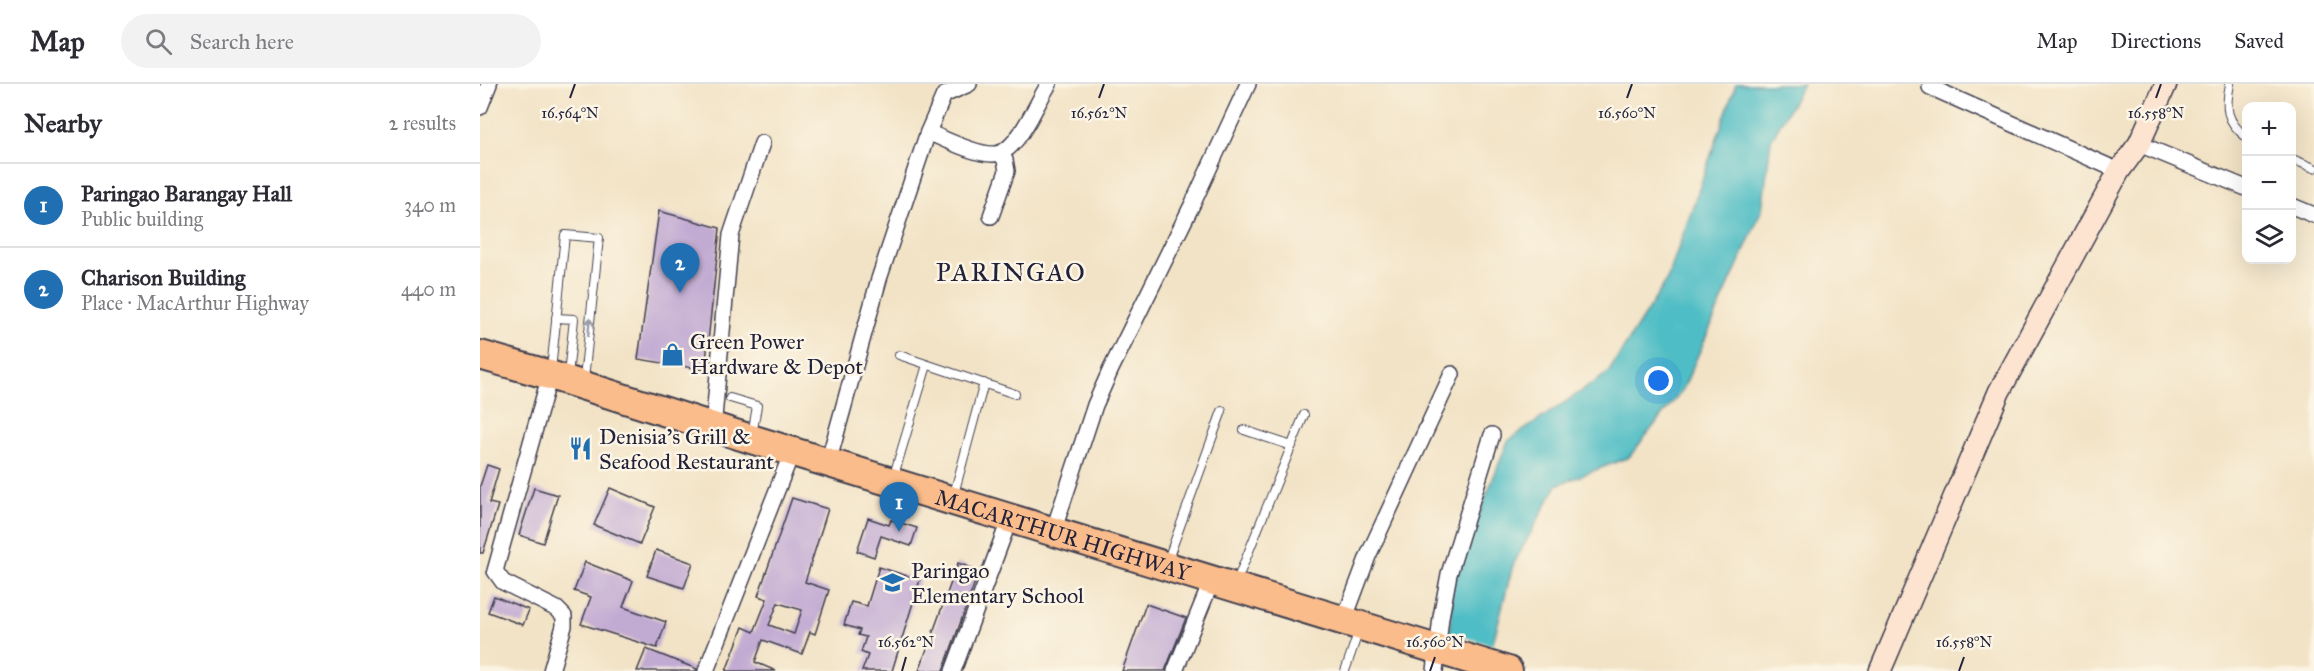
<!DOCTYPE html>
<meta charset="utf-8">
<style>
body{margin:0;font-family:"IM FELL Great Primer",serif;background:#f2f2f3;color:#2b2b33}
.controls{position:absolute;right:18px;top:18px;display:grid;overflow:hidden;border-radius:12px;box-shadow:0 6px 24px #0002}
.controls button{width:54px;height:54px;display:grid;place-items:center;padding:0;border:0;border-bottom:2px solid #e1e1e2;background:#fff;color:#2b2b33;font:30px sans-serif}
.you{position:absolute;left:1179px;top:297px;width:21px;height:21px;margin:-15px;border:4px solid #fff;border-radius:50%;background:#1a73e8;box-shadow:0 0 0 9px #1a73e833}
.badge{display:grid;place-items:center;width:39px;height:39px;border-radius:50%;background:#1f6fb2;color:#fff;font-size:20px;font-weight:700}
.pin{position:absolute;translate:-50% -50px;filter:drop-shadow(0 2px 3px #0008)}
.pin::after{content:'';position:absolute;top:32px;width:21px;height:18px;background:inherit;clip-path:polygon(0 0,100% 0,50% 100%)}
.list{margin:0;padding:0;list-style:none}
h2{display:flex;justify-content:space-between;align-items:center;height:78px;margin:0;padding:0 24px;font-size:26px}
h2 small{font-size:20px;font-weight:400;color:#7c7c81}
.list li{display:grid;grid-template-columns:39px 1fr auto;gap:18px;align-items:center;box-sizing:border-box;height:84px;padding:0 24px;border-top:2px solid #e1e1e2}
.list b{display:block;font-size:22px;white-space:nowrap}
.list p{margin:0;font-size:20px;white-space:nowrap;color:#7c7c81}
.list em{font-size:20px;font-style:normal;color:#7c7c81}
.icon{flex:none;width:33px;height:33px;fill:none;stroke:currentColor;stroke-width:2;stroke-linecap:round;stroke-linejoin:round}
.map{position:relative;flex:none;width:1834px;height:587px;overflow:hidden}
header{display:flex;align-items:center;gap:36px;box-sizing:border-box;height:84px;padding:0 30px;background:#fff;border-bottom:2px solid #e1e1e2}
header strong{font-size:28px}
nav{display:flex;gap:33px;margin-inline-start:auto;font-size:21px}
.search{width:420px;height:54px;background:#f2f2f3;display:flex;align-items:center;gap:15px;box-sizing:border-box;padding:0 21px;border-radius:33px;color:#7c7c81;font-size:22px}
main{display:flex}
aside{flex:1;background:#fff}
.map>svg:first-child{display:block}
.water{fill:#4fbdc5;stroke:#387080;stroke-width:1.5}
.pier{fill:#f2e3c6}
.building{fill:#c2abd3;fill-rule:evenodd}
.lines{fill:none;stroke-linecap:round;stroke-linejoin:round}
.lane-casing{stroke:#413f50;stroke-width:10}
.street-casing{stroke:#413f50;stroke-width:18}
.secondary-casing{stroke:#413f50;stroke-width:24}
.highway-casing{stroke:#413f50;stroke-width:32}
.lane{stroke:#fff;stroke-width:8}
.street{stroke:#fff;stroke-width:15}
.secondary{stroke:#fde4d1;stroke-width:21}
.highway{stroke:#fabc8b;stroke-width:28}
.oneway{stroke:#9c9ca7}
.ticks{fill:none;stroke:#22223b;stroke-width:2}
.labels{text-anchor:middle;stroke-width:5;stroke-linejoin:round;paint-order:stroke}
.poi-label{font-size:22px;fill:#22223b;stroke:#fcf5e5;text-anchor:start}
.street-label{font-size:22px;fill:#22223b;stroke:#fcf5e5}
.quarter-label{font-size:26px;letter-spacing:1.5px;fill:#22223b;stroke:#fcf5e5}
.ticks-label{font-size:15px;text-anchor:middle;fill:#22223b;stroke:#fcf5e5;stroke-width:5;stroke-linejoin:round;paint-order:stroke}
</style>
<header>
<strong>Map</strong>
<div class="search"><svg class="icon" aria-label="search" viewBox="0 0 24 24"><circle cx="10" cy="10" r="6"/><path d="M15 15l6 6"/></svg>Search here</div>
<nav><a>Map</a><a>Directions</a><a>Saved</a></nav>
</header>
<main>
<aside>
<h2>Nearby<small>2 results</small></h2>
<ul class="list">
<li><span class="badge">1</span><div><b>Paringao Barangay Hall</b><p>Public building</p></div><em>340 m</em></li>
<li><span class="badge">2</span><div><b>Charison Building</b><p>Place · MacArthur Highway</p></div><em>440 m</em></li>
</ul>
</aside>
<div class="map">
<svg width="1834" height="587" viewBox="0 0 1834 587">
<rect width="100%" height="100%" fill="#fcf5e5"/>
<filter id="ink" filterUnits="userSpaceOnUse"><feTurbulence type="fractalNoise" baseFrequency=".0167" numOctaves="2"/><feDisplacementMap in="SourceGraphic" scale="12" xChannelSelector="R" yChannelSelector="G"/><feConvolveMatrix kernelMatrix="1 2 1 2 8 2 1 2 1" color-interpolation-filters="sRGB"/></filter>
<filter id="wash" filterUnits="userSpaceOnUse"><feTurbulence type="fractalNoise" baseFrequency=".008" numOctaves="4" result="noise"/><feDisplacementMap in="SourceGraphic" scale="24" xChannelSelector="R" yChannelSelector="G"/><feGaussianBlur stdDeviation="1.35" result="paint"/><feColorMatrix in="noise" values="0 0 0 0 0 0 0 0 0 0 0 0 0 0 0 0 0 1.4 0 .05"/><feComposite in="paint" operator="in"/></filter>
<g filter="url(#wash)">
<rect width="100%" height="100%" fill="#f2e3c6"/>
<path class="water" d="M1256,0H1323L1291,56L1282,126L1203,305L1149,373L1077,401L1033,481L1008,578L967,587L973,495L1028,357L1128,289L1187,196Z"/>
<path class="pier" d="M970,549L1015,562L1010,587H964L966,565Z"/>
<g id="blocks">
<g class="building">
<path d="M179,127L240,144L225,286L158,275Z"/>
<path d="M7,381L19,385L9,419L18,421L3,469H0V402Z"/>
<path d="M54,404L78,411L63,459L39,451Z"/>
<path d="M130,404L175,423L160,460L114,441Z"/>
<path d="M312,414L348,425L325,498L349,506L335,550L330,548L322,570L283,556L275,578L296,587H246L263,543L274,548L287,515L278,512ZM298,519L322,526L314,550L289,541Z"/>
<path d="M388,434L409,441L411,436L437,444L431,462L401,452L394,473L377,467Z"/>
<path d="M176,466L213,479L204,504L167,492Z"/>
<path d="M105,478L153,497L143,523L186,538L177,564L101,540L111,513L94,507Z"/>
<path d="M478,479L499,487L463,587H439Z"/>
<path d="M399,483L440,496L412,587H382L388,571L381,568L386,553L378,551L380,546L364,541L371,518L387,522Z"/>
<path d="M14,512L49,526L43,541L8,528Z"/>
<path d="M666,520L706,534L685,587H642Z"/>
<path d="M166,565L217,585L216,587H157Z"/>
</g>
</g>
</g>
<g filter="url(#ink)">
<use href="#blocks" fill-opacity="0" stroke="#413f50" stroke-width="1.5"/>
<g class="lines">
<defs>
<g id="lane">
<path d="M1750,0C1745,24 1746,37 1766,53"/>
<path d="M1812,75L1834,84"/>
<path d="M76,234L94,235L88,291"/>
<path d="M419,271L535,310"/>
<path d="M71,286L85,151L119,154L104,295"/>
<path d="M250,314L277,322L272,351"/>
<path d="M764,346L812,362"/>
<path d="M414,391L447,281"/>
<path d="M474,410L504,299"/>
<path d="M687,478L742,327"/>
<path d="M756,499L824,331"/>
<path d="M865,587L879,546"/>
</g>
<g id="street">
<path d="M1450,3L1639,87"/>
<path d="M0,23L9,0"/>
<path d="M448,48C464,55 503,75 520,69C540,62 557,18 569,0"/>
<path d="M1659,60L1766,104"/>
<path d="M1812,122L1834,131"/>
<path d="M511,132L527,87L525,76L520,69"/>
<path d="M70,291L15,487L23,498L77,525L84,532V542L71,587"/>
<path d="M233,344L251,151L282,59"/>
<path d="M348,379L399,195L448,48L464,11L489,0"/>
<path d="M573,448L615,321L631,285L713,119L768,0"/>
<path d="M864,536L888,472L972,290"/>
<path d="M226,587L312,368"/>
<path d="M473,587L530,434"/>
<path d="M695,587L732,496"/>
<path d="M955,587L961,533L969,490L1012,351"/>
</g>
<path id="secondary" d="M1400,587L1519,308L1639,87L1659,60L1686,0"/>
<g id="highway">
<path id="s1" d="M0,271L70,291L271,355L1028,587"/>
</g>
</defs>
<use href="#lane" class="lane-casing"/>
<use href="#street" class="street-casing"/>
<use href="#secondary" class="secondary-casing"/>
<use href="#highway" class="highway-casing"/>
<use href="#lane" class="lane"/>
<use href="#street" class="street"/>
<use href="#secondary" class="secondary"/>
<use href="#highway" class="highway"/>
</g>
<defs><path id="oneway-shaft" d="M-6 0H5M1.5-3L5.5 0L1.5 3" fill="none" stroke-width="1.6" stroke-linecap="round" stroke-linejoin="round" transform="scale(1.5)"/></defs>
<use class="oneway" href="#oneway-shaft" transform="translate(109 243) rotate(-84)"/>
</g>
<path class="ticks" d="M90,14L95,0M619,14L624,0M1147,14L1152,0M1676,14L1681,0M422,587L426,573M950,587L955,573M1479,587L1484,573"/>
<defs>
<symbol id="shop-bare" viewBox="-9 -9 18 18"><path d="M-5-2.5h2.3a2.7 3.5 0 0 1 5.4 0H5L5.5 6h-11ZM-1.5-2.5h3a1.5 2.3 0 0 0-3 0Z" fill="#1f6fb2" stroke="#fcf5e5" stroke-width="2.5" paint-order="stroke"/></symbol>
<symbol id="restaurant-bare" viewBox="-9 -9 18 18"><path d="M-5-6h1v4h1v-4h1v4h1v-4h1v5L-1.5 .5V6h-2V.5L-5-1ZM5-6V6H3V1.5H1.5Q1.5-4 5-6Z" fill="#1f6fb2" stroke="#fcf5e5" stroke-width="2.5" paint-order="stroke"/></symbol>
<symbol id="school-bare" viewBox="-9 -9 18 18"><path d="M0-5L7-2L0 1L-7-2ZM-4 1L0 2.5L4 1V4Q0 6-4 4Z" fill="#1f6fb2" stroke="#fcf5e5" stroke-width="2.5" paint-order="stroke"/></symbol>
</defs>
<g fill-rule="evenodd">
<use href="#shop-bare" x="176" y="254" width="33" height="33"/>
<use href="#restaurant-bare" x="84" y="348" width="33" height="33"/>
<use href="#school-bare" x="396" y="482" width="33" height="33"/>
</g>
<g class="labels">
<g class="poi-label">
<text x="210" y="265">Green Power<tspan x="210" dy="25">Hardware &amp; Depot</tspan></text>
<text x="119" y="360">Denisia's Grill &amp;<tspan x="119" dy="25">Seafood Restaurant</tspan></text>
<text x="431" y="494">Paringao<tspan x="431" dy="25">Elementary School</tspan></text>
</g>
<g class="street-label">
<text dy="8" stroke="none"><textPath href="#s1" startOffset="610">MACARTHUR HIGHWAY</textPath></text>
</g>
<g class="quarter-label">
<text x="531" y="197">PARINGAO</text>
</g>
</g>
<g class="ticks-label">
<text x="90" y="34">16.564°N</text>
<text x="619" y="34">16.562°N</text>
<text x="1147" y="34">16.560°N</text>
<text x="1676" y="34">16.558°N</text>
<text x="426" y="563">16.562°N</text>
<text x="955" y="563">16.560°N</text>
<text x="1484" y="563">16.558°N</text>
</g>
</svg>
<div class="controls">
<button>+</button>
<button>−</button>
<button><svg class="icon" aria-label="layers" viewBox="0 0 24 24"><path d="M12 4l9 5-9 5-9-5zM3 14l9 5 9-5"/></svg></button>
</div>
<div class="you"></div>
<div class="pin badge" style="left:419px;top:448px">1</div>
<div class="pin badge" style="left:200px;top:209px">2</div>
</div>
</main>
